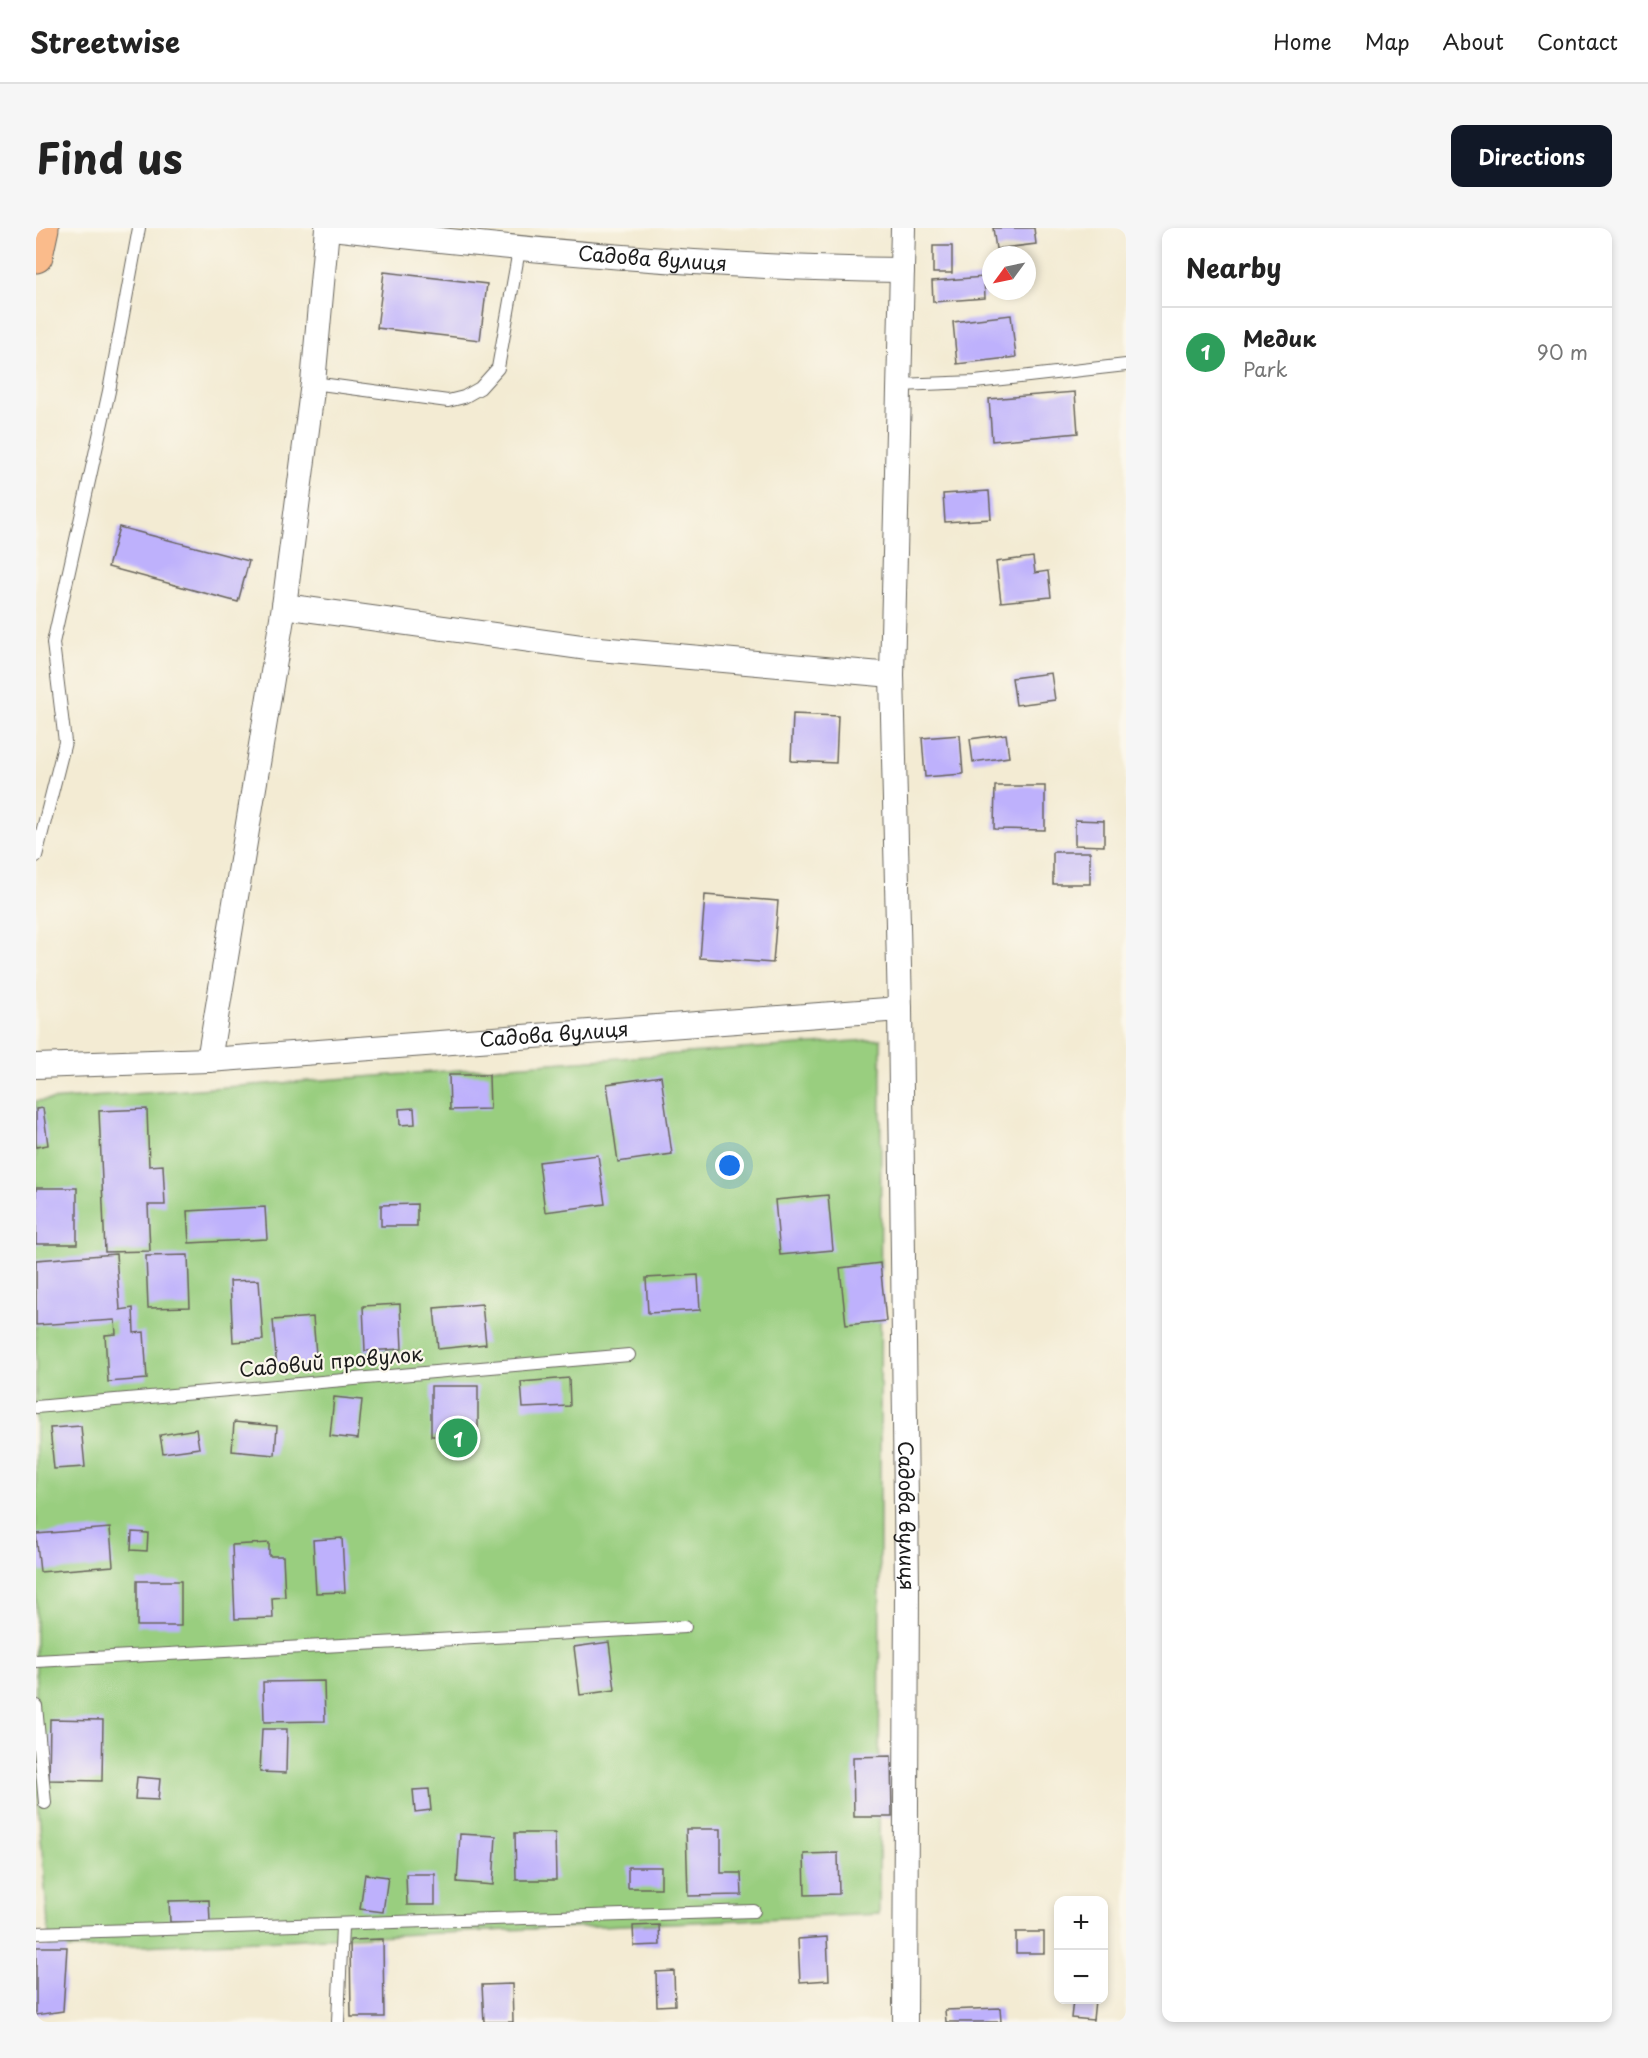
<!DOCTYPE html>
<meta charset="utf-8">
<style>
body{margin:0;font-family:"Playpen Sans",sans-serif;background:#f6f6f6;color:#222}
.controls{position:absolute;right:18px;bottom:18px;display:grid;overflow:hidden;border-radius:12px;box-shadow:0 3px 9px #0003}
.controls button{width:54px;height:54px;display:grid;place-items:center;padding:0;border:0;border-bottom:2px solid #e0e0e0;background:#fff;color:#222;font:30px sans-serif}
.compass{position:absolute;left:946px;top:18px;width:54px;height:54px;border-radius:50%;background:#fff;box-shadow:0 3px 9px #0003;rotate:237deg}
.you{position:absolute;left:694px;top:938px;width:21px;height:21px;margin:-15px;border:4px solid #fff;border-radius:50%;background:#1a73e8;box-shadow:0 0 0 9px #1a73e833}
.badge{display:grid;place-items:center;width:39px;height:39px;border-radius:50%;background:#111827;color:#fff;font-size:20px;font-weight:700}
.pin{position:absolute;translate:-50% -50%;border:3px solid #fff;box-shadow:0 2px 6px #0006}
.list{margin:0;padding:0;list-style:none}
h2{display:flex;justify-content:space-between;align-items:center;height:78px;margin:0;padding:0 24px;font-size:26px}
h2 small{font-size:20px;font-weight:400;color:#767676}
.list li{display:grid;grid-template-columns:39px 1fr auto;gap:18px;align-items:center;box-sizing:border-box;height:90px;padding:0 24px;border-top:2px solid #e0e0e0}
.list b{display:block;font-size:22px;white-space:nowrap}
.list p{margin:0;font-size:20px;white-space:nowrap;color:#767676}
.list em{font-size:20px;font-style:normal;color:#767676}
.map{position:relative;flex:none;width:1090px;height:1794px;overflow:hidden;border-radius:12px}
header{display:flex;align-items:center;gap:36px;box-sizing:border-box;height:84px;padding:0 30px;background:#fff;border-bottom:2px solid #e0e0e0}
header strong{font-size:28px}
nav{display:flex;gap:33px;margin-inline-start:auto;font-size:21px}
.intro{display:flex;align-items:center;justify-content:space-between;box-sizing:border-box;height:144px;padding:0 36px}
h1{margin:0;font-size:42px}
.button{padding:15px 27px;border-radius:12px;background:#111827;color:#fff;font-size:21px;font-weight:700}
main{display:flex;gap:36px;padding:0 36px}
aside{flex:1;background:#fff;border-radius:12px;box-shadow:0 3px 9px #0003}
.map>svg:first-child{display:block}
.green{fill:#99ce7f;stroke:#5a754e;stroke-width:1.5}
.building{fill:#beb1fc}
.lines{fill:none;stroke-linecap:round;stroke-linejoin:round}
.service-casing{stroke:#67645c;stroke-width:14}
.minor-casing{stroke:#67645c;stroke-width:26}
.trunk-casing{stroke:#67645c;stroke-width:35}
.service{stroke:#fff;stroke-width:12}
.minor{stroke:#fff;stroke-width:24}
.trunk{stroke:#fabb8b;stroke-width:33}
.labels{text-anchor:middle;stroke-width:4.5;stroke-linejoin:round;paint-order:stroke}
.street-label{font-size:20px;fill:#1c1c1c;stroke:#fbf7ec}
</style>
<header>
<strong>Streetwise</strong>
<nav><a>Home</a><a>Map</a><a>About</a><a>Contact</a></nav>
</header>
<div class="intro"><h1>Find us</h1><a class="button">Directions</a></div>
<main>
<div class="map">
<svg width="1090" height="1794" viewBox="0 0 1090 1794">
<rect width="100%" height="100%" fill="#fbf7ec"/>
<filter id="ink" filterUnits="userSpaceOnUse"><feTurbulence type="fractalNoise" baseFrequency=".0167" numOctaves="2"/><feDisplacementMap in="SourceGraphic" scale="12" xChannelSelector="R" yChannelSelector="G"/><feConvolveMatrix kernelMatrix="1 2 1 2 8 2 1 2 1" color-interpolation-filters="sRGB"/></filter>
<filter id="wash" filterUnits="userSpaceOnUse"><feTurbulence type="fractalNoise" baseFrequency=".008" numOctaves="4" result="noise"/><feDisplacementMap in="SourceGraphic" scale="24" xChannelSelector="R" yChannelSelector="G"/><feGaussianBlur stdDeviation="1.35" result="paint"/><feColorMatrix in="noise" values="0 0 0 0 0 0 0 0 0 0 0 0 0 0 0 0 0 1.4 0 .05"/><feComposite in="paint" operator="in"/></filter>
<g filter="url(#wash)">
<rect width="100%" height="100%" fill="#f3ebd3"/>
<path class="green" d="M845,811L843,1686L14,1722L0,1547V873Z"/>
<g id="blocks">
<g class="building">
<path d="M957,0H998L1000,16L960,21Z"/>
<rect x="897" y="18" width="19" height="27"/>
<path d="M348,44L451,56L444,112L341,100Z"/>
<path d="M948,49L949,70L897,74L896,53Z"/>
<path d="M975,87L980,129L921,136L917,94Z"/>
<path d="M1039,164L1042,205L956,213L953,171Z"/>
<path d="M953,263L955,291L909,294L907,266Z"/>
<path d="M83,299L213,333L202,374L72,339Z"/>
<path d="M997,329L999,345L1012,343L1015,369L965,374L960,334Z"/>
<path d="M1015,445L1019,472L980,477L976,450Z"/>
<path d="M757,486L802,488L800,535L755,533Z"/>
<path d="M970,506L973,529L937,534L934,511Z"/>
<path d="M924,507L927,546L889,549L886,510Z"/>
<path d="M959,558H1009V602L958,601Z"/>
<path d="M1039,592L1068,593V618L1039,617Z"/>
<rect x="1017" y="624" width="37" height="32"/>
<path d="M669,667L742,673L737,735L664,730Z"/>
<path d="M413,847H453L454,881L414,882Z"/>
<path d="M625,848L636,926L582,934L571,856Z"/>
<path d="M7,880L12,917L0,919V881Z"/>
<path d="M378,880L379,896L364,897L363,881Z"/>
<path d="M111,881L113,938L127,937L129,977H112L114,1023L69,1024L63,883Z"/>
<path d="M562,927L569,976L509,984L503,934Z"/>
<rect x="0" y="960" width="41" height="56"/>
<path d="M792,967L797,1022L744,1027L739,972Z"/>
<path d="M381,976V998H345V977Z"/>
<path d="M229,979L231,1011L153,1015L151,983Z"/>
<path d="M80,1026L84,1082L97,1080L98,1105L108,1104L111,1151L72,1154L69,1107L80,1106L79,1092L0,1097V1032Z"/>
<path d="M152,1027L154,1079L112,1080L110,1028Z"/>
<path d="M844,1035L850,1093L810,1097L804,1040Z"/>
<path d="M662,1047L664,1082L612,1085L610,1050Z"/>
<path d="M223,1052L227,1112L197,1114L194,1053Z"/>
<path d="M364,1076L366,1121L329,1123L327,1078Z"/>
<path d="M446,1076L450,1116L402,1121L398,1080Z"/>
<path d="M277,1089L281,1139L241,1142L237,1092Z"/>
<path d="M533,1150L534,1178L487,1180L485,1154Z"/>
<rect x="395" y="1158" width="47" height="50"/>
<path d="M298,1169L326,1172L322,1211L294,1208Z"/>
<path d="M198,1194L241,1198L239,1227L196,1223Z"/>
<path d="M45,1198L49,1239L18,1241L14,1200Z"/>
<path d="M160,1201L163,1220L127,1225L124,1207Z"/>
<path d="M74,1300L77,1338L4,1344L0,1306Z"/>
<path d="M96,1304L112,1305L111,1323L95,1322Z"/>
<path d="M306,1310L309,1364L280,1365L277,1312Z"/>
<path d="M233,1315V1328H247L249,1369L236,1370L237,1390L199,1391L196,1317Z"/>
<rect x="101" y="1353" width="44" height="45"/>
<path d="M573,1414L579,1462L544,1467L538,1419Z"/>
<path d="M288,1453L289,1493L228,1494L227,1454Z"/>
<path d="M14,1491L67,1492L66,1553L13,1552Z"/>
<path d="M226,1501H251L250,1545L224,1544Z"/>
<path d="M855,1528L856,1589H818L817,1529Z"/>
<path d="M101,1549L124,1551L122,1572L99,1571Z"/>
<path d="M393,1561L395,1582L379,1584L377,1562Z"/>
<path d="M650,1601H685V1645H705L706,1667L652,1668Z"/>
<path d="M479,1605H519L520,1652H480Z"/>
<path d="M424,1606L460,1608L457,1657L421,1654Z"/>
<path d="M802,1625L803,1666L769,1667L768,1626Z"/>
<rect x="592" y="1639" width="33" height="21"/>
<path d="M329,1646L352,1649L347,1684L324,1681Z"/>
<path d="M370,1646H399V1677H371Z"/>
<path d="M173,1672L174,1694H134L133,1673Z"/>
<path d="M623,1697L624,1717L598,1718L597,1698Z"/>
<rect x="980" y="1704" width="28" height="21"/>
<path d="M791,1709L793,1752L764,1754L762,1711Z"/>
<path d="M347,1711L348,1789H315L314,1712Z"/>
<path d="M0,1719H31L27,1783L0,1787Z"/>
<path d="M638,1743L639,1777L621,1778L620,1744Z"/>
<path d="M476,1756L477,1794H448L446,1757Z"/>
<path d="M1037,1772H1059L1057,1792L1035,1790Z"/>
<path d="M964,1780L965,1794H910L909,1782Z"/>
</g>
</g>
</g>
<g filter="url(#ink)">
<use href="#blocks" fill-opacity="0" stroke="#67645c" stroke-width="1.5"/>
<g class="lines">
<defs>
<g id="service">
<path d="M277,155L412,173L428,169L444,160L462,140L483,22"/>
<path d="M863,157L939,154L1090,137"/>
<path d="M0,628L29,514L17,415L73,163L103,0"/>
<path d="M0,1179L593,1127"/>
<path d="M0,1433L649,1399"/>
<path d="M0,1478L9,1575"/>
<path d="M0,1705L718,1683"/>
<path d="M302,1794L306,1698"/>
</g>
<g id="minor">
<path id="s1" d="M296,0C486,22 675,40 866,42"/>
<path id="s2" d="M867,0L856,447L864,781L871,1359L869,1794"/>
<path d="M248,378L552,420L856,447"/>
<path d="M173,832L248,378L277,155L291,0"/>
<path id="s3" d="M0,838L173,832L864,781"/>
</g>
<path id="trunk" d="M0,28L6,0"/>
</defs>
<use href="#service" class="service-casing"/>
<use href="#minor" class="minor-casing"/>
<use href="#trunk" class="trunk-casing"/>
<use href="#service" class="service"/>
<use href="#minor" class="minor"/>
<use href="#trunk" class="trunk"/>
</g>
</g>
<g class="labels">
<g class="street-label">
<text dy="7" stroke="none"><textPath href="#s1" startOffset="322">Садова вулиця</textPath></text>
<text dy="7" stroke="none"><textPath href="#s3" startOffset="519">Садова вулиця</textPath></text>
<text transform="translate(295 1134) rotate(-5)" y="7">Садовий провулок</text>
<text dy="7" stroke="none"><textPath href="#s2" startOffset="1288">Садова вулиця</textPath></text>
</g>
</g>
</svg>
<div class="controls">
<button>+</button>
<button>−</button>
</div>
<svg class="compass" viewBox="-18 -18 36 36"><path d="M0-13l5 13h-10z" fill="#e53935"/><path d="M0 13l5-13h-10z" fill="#767676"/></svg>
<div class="you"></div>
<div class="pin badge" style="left:422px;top:1210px;background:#2e9e5b">1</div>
</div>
<aside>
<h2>Nearby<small></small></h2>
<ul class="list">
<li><span class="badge" style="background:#2e9e5b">1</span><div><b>Медик</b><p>Park</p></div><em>90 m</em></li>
</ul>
</aside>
</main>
